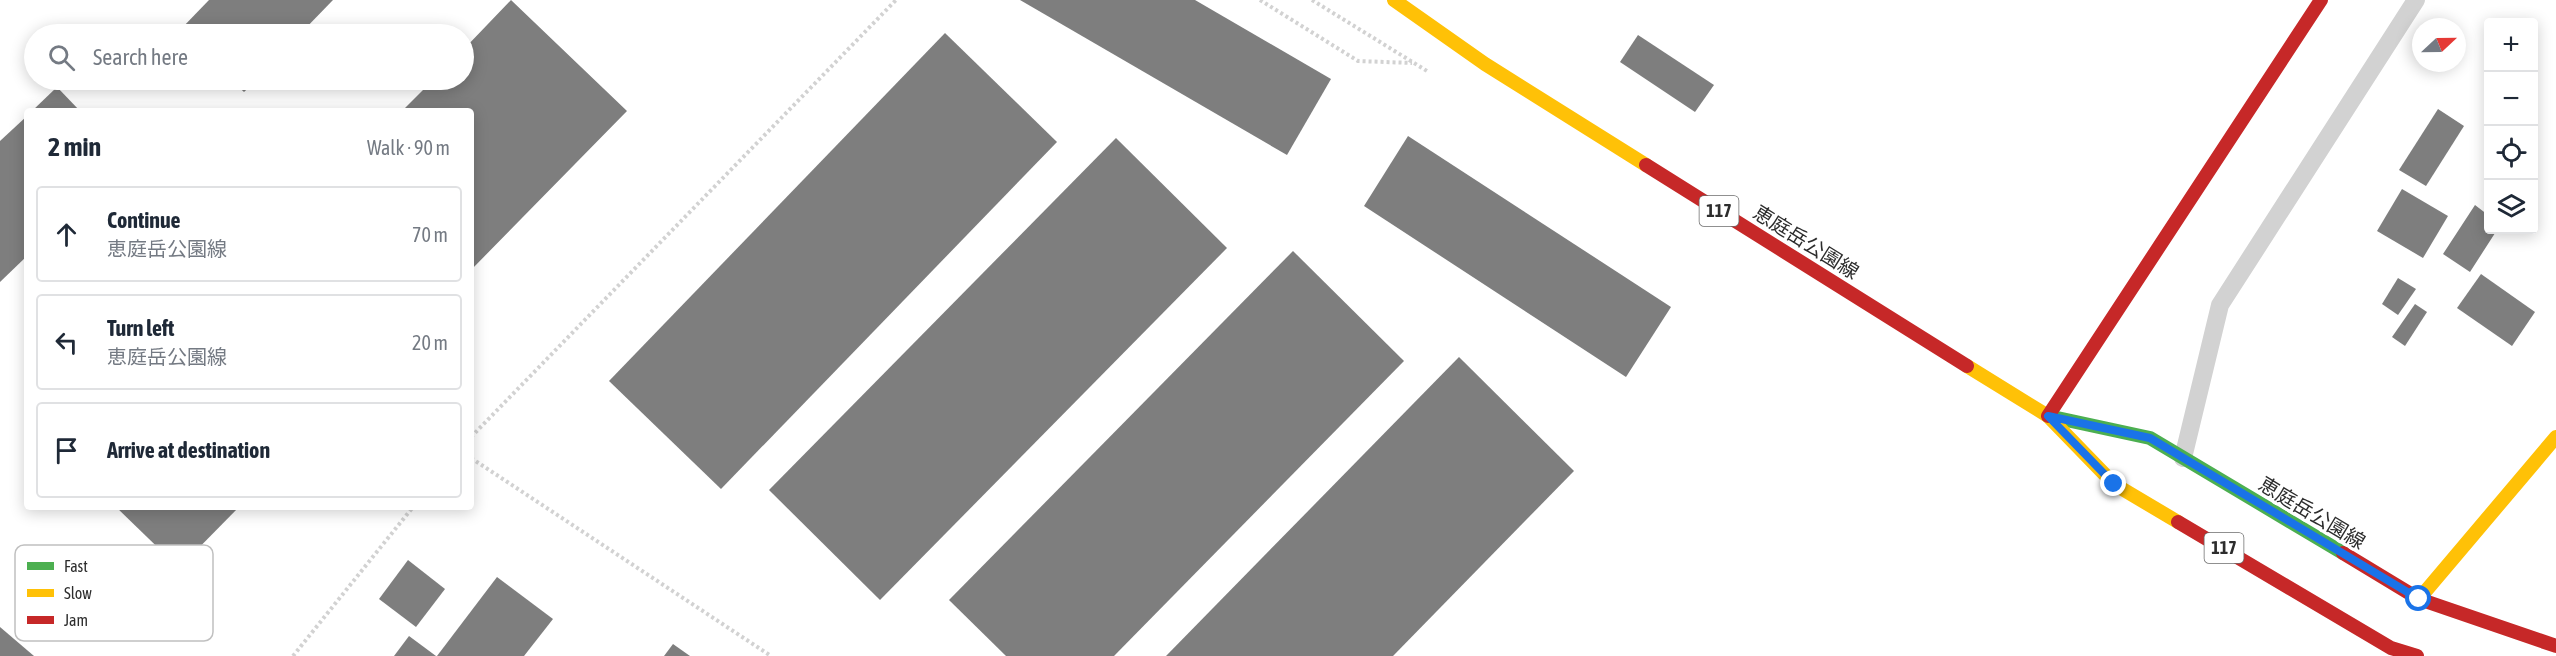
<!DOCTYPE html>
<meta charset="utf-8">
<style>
body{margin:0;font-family:"Asap Condensed","Noto Sans JP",sans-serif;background:#f2f2f3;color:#1f2937}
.controls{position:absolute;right:18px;top:18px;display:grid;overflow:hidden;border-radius:6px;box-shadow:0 3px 15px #0003}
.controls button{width:54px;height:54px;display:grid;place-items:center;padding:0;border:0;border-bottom:2px solid #e0e1e3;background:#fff;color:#1f2937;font:30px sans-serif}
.compass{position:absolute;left:2412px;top:18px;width:54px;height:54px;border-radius:50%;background:#fff;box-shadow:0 3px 15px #0003;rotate:68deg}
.stop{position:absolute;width:18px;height:18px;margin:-14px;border:4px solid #1a73e8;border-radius:50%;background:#fff}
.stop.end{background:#1a73e8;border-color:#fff;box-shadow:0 2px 6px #0008}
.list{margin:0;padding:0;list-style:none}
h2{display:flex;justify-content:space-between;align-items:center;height:78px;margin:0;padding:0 24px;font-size:26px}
h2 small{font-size:20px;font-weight:400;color:#747a83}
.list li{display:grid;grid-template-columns:39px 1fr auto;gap:18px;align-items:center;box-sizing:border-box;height:96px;margin:0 12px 12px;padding:0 12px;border:2px solid #e0e1e3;border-radius:6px}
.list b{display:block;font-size:22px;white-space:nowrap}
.list p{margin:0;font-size:20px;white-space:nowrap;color:#747a83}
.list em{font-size:20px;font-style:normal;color:#747a83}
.icon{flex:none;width:33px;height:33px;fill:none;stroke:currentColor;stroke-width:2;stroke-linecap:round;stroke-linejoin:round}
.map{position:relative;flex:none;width:2556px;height:656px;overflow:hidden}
.search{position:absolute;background:#fff;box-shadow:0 3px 15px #0003;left:24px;top:24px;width:450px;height:66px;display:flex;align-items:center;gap:15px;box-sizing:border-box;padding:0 21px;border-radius:33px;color:#747a83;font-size:22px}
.panel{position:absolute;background:#fff;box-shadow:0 3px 15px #0003;left:24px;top:108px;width:450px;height:402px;border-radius:6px}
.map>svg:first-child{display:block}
.building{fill:#7e7e7e}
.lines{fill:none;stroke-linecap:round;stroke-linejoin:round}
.path{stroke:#d2d2d2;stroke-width:4;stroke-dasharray:3 3;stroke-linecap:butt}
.lane{stroke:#d2d2d2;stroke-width:18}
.fast{stroke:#4caf50;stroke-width:14}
.slow{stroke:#ffc107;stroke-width:14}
.jam{stroke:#c62828;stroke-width:14}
.route{stroke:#1a73e8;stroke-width:8}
.labels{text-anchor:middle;stroke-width:6;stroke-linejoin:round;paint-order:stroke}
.shield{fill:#fff;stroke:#6c6c6c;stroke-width:1.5}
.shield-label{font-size:18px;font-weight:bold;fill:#2d2d2d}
.street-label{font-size:20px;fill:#2d2d2d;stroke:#fff}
.key{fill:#fff;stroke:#c0c0c0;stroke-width:1.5}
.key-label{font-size:16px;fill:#2d2d2d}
</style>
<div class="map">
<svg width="2556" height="656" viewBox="0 0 2556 656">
<rect width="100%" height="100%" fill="#fff"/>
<g class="building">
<path d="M209,0H333L300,34H185L180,30Z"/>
<path d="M511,0L627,111L471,270V111H402L433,80H464V49Z"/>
<path d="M1020,0H1195L1331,79L1287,155Z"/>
<path d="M945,33L1057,142L721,489L609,381Z"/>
<path d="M1638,35L1714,85L1695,112L1620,62Z"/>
<path d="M231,80H257L244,92Z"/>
<path d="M57,87L80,111H32Z"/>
<path d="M2438,109L2464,126L2426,186L2399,170Z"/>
<path d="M27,116V256L0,282V141Z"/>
<path d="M1408,136L1671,307L1626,377L1364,206Z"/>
<path d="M1116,138L1227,248L880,600L769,490Z"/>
<path d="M2402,189L2448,216L2423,258L2377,231Z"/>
<path d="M2475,205L2488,215V230H2497L2470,272L2443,254Z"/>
<path d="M1293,251L1404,361L1114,656H1006L949,600Z"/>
<path d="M2481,274L2535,312L2512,346L2457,308Z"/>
<path d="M2398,278L2416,289L2398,315L2382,304Z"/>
<path d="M2415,304L2427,312L2405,346L2392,337Z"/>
<path d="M1459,357L1574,471L1393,656H1166Z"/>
<path d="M116,507H239L179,568Z"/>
<path d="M408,560L445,589L416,627L379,599Z"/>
<path d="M497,577L553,619L524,656H437Z"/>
<path d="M0,627L34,656H0Z"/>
<path d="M409,636L436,656H394Z"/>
<path d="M673,644L690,656H664Z"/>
</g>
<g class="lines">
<g class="path">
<path d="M1260,0L1358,61L1412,63"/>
<path d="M1312,0L1427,71"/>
<path d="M471,437L896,0"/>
<path d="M471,458L771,656"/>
<path d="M293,656L413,507"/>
</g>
<path class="lane" d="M2183,458L2220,305L2416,0"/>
<path class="fast" d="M2048,416L2150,438L2343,553"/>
<g class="slow">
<path d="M1394,0L1485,64L1646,165"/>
<path d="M1967,366L2048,416L2114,484L2178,522"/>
<path d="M2419,599L2556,437"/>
</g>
<g class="jam">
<path d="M1646,165L1967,366"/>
<path d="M2048,416L2321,0"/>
<path d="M2178,522L2391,648L2417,656"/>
<path d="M2343,553L2419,599L2556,646"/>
</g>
</g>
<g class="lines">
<path class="route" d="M2114,484L2048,416L2150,438L2419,599"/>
</g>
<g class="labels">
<g class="shield">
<rect x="1699.5" y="196" width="39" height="30" rx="4.5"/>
<rect x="2204.5" y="533" width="39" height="30" rx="4.5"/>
</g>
<g class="shield-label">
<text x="1719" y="217">117</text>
<text x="2224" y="554">117</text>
</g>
<g class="street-label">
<text transform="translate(1806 242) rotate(32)" y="7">恵庭岳公園線</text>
<text transform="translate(2312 513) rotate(31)" y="7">恵庭岳公園線</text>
</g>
</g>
<rect x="15" y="545" width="198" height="96" rx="9" class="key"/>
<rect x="27" y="562" width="27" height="8" fill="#4caf50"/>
<rect x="27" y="589" width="27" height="8" fill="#ffc107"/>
<rect x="27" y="616" width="27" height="8" fill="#c62828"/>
<g class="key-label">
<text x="64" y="572">Fast</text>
<text x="64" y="599">Slow</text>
<text x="64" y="626">Jam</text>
</g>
</svg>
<div class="controls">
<button>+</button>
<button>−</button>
<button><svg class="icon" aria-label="locate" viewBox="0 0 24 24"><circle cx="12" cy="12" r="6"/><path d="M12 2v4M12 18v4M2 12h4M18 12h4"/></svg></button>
<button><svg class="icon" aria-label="layers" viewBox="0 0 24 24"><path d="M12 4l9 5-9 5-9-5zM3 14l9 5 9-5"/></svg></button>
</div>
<svg class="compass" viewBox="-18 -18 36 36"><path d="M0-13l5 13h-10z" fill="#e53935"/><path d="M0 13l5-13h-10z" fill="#747a83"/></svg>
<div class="stop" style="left:2419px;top:599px"></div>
<div class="stop end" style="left:2114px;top:484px"></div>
<div class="search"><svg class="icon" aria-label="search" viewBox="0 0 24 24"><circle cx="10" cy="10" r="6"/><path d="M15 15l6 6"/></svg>Search here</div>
<section class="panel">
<h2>2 min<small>Walk · 90 m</small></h2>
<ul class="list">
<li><svg class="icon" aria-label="ahead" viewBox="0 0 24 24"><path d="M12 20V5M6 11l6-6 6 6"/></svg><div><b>Continue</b><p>恵庭岳公園線</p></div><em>70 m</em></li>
<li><svg class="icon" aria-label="left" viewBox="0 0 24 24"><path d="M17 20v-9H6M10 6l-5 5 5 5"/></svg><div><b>Turn left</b><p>恵庭岳公園線</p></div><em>20 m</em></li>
<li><svg class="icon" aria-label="arrive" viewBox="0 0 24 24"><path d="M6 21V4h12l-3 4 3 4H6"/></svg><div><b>Arrive at destination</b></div></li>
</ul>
</section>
</div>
